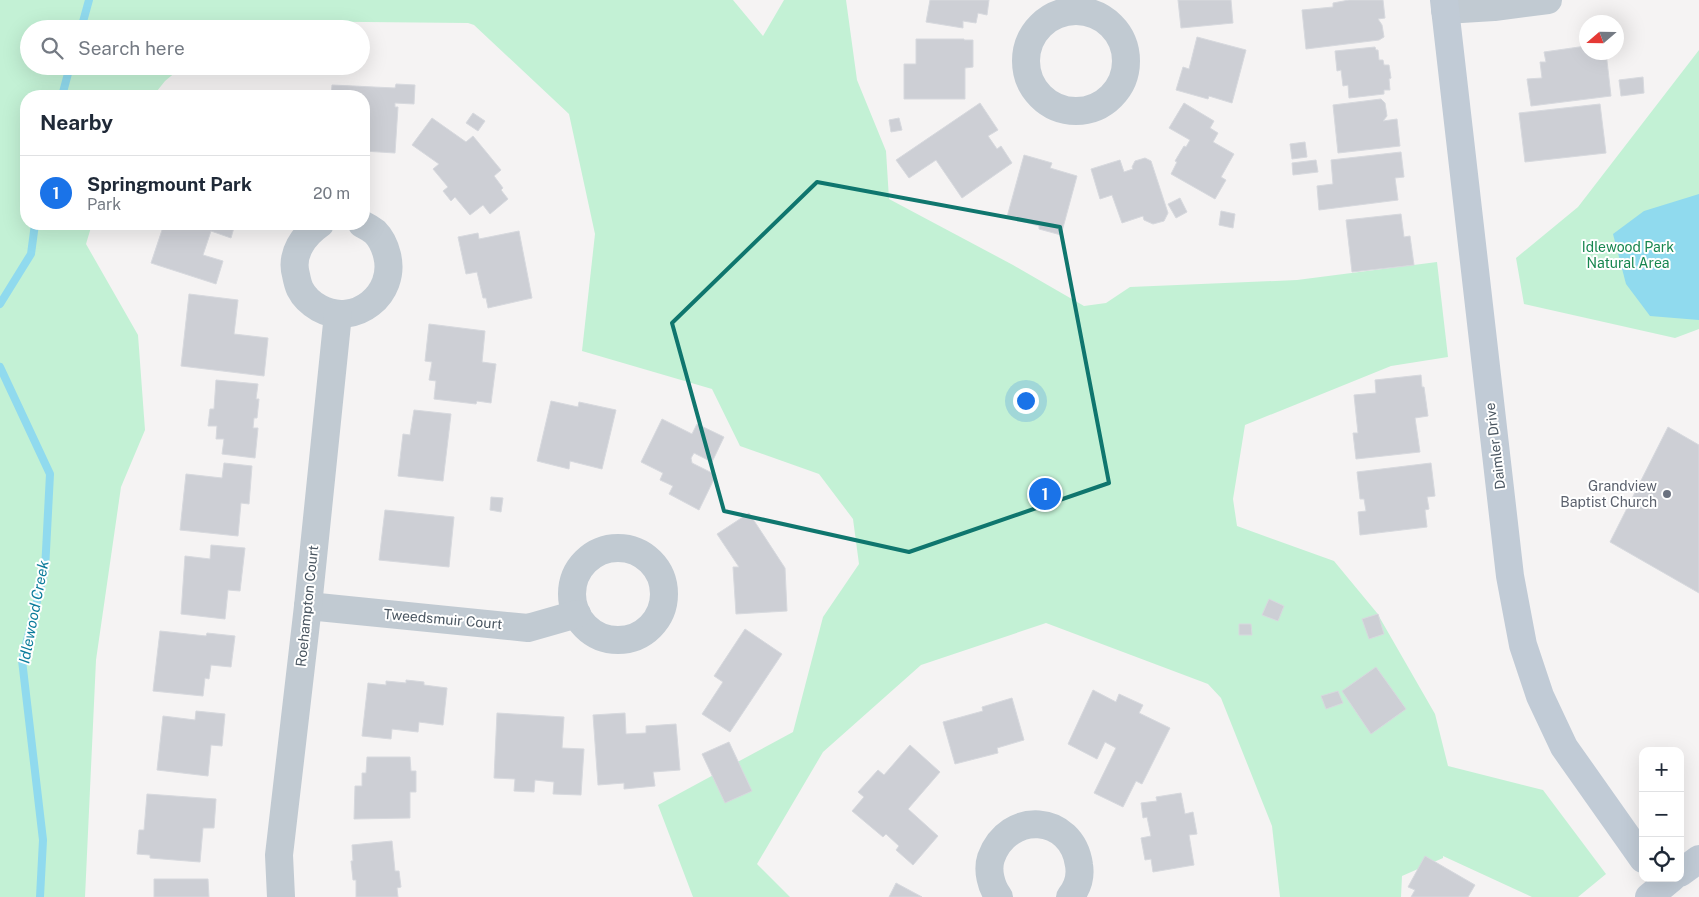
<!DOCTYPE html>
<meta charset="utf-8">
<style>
body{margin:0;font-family:"Public Sans",sans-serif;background:#f2f2f3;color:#1f2937}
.controls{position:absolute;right:15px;bottom:15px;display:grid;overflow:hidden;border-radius:10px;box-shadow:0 5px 20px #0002}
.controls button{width:45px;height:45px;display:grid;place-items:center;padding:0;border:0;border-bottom:1px solid #e0e1e3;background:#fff;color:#1f2937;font:25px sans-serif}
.compass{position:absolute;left:1579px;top:15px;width:45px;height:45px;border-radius:50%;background:#fff;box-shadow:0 5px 20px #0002;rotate:250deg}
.you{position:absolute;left:1025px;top:400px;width:18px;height:18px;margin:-12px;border:4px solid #fff;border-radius:50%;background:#1a73e8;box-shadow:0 0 0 8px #1a73e833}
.badge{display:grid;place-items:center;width:32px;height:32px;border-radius:50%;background:#1a73e8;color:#fff;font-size:16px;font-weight:700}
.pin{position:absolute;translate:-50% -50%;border:2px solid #fff;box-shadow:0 1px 5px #0006}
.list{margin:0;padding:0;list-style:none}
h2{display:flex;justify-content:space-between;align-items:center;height:65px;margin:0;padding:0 20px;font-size:21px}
h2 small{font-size:16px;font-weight:400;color:#747a83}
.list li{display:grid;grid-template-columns:32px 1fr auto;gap:15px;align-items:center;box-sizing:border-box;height:75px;padding:0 20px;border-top:1px solid #e0e1e3}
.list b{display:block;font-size:19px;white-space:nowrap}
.list p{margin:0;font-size:16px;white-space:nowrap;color:#747a83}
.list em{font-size:16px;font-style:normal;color:#747a83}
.icon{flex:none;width:28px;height:28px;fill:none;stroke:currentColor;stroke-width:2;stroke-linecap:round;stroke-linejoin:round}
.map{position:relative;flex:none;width:1699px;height:897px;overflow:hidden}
.search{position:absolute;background:#fff;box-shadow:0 5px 20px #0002;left:20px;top:20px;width:350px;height:55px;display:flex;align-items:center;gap:12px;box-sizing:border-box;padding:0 18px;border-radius:28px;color:#747a83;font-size:19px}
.panel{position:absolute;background:#fff;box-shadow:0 5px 20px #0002;left:20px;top:90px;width:350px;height:140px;border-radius:20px}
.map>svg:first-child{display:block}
.green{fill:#c3f1d5}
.water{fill:#90daee}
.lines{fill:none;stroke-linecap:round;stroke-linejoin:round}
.stream{stroke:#90daee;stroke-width:8}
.building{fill:#cdcfd5;stroke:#d7d9de}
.street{stroke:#c1cad2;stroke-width:28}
.secondary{stroke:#c1cbd6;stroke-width:28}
.marked{fill:none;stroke:#0f766e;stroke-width:4;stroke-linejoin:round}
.worship-dot{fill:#6b7280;stroke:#fff;stroke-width:2}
.labels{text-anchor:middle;stroke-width:4;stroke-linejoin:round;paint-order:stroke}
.park-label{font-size:14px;fill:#17864f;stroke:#fff}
.street-label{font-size:14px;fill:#4a5661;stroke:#fff}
.worship-label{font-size:14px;fill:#5b616d;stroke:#fff;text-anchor:end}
.water-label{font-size:15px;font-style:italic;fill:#0c7c9b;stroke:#fff}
</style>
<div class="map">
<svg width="1699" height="897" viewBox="0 0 1699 897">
<rect width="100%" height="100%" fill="#f5f3f3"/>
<g class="green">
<path d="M0,0H733L763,36L784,0H846L857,80L886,151L889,199L1013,265L1084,306L1106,303L1130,287L1297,280L1437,262L1448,357L1391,366L1245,425L1233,499L1237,526L1334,561L1377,613L1435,714L1448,766L1543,790L1606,874L1578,897H1532L1443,856V858L1402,876L1401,897H1280L1272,826L1221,698L1208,684L1046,623L921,665L823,752L757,864L790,897H693L658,805L793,732L823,617L859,564L853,519L819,474L740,446L712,389L582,351L595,234L569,114L474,25L468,23L263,21L239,29H29V66H183L165,81L153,96H26V224H92L86,244L138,335L145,430L121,487L96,660L85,897H0Z"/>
<path d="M1699,50V329L1675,338L1524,304L1516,258L1578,207Z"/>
</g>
<path class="water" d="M1699,194V320L1650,316L1626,284L1613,234L1644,211Z"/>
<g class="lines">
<g class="stream">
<path d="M81,29L89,0"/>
<path d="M62,96L70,66"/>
<path d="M0,304L31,254L35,224"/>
<path d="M0,367L50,474L45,570L22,660L43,840L40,897"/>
</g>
</g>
<g class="building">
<path d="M930,0H989L987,15L978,13L976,23L963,21V28L926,22Z"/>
<path d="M1178,0H1231L1233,23L1181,28Z"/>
<path d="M1349,0H1383L1385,18L1378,19L1382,25L1384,37L1379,40L1306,49L1302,10L1333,7V3Z"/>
<path d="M1197,37L1246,50L1232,103L1209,96L1208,99L1176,90L1183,67L1189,69Z"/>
<path d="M916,39H964V40H973V67L965,68V99H904V64H916Z"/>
<path d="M1586,46V52H1606L1611,96L1531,106L1527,79L1542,78L1540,62H1546L1544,52Z"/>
<path d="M1375,47L1376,50H1378L1379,60H1383L1384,65H1389L1391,78L1389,79L1390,90H1384V94L1349,98L1348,85L1343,86L1341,70L1337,71L1335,51Z"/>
<path d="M1643,77L1644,93L1621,96L1619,80Z"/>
<path d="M396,84L415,85L414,104L395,103V107H398L395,153L364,151V96H331L332,85L395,88Z"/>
<path d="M1381,99L1385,103L1387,116L1383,121L1397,119L1400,146L1338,153L1333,105Z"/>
<path d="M980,103L998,130L988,136L997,149L1001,146L1012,163L962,198L936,160L909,178L896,160Z"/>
<path d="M1184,103L1214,121L1210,128L1218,133L1213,142L1234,154L1221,177L1226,180L1215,199L1171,174L1177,162L1175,161L1184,146L1186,147L1190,140L1169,128Z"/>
<path d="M1600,104L1606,153L1525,162L1519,113Z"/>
<path d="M473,113L485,121L478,131L466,123Z"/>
<path d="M432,118L466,142L473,136L501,170L494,176L503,188L501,190L508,199L490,214L483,205L470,215L455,197L451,201L443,191L448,187L433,169L439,164L412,145Z"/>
<path d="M899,118L902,130L891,132L889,120Z"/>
<path d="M1305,142L1307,157L1292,159L1290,144Z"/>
<path d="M1401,152L1404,177L1395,178L1398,200L1319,210L1317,186L1333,184L1331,160Z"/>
<path d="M1024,155L1052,163L1050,168L1077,176L1061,235L1039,229V226L1007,217Z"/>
<path d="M1145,158L1151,161L1168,213L1164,221L1153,224L1144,220L1143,216L1122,223L1112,195L1100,199L1091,169L1120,160L1124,172L1133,169L1132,167L1135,161Z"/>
<path d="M1316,160L1318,172L1293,175L1292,163Z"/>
<path d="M1180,198L1187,212L1176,218L1168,204Z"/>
<path d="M1221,211L1235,214L1233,228L1219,225Z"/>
<path d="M1401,214L1404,237L1410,236L1414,265L1352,272L1346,220Z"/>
<path d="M164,224H235L231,238L211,231L203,255L223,261L216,284L151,263Z"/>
<path d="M519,231L532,298L488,308L486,298H483L477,272L466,274L458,237L478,233L479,239Z"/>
<path d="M189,294L238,300L234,334L268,338L264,376L181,366Z"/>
<path d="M429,324L485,331L482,362L496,364L491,403L477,401L476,404L434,399L436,381L429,380L432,362L425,361Z"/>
<path d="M1421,375L1422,387H1424L1428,416L1415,418L1420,452L1356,459L1353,433H1358L1354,395L1376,393L1375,380Z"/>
<path d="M216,380L258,384L256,399H259L257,418H254L253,428H258L255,458L222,454L224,439H216L217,426H208L210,409H214Z"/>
<path d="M551,401L578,407L579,402L616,410L602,469L570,461L569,469L537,461Z"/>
<path d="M414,410L451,414L443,481L398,476L403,434L410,435Z"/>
<path d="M662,419L692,434L697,424L724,437L712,462L694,453L691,458L692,463L716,475L699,510L669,494L673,486L660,480L663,473L641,462Z"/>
<path d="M1668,427L1699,445V593L1610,542Z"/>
<path d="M224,463L252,466L249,504L241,503L238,536L180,530L186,474L222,478Z"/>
<path d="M1431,463L1435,496L1427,497L1429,509L1425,510L1427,527L1360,535L1358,512L1366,511L1364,499H1360L1357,472Z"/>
<path d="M491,497L503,498L501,512L490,510Z"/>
<path d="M385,510L454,517L449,567L379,560Z"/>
<path d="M749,513L785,568L787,611L736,614L733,567H739L717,534Z"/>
<path d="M211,545L245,548L240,591L228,590L225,619L181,614L185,556L210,559Z"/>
<path d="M1269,599L1284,606L1278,621L1262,615Z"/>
<path d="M1378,614L1384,634L1369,639L1362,619Z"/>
<path d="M1239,624H1251L1252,635H1239Z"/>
<path d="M745,629L782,654L730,732L702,714L723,682L714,676Z"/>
<path d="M160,631L206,636L207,633L235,636L231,667L211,665L209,679L205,678L203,696L153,691Z"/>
<path d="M1376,667L1406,709L1371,734L1342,691Z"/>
<path d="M406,680L424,682V685L447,688L443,725L419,722L418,732L392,729L391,739L362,736L368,683L386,685V681L406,683Z"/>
<path d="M1093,690L1116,702L1119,694L1143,705L1139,713L1170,728L1142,784L1136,781L1123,807L1094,793L1116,748L1105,742L1097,759L1068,744Z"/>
<path d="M1338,691L1343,703L1326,709L1321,696Z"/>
<path d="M1012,698L1024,740L997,748L998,753L955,764L943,722L983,711L982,707Z"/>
<path d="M196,711L225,714L222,746L211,745L208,776L157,770L163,716L195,720Z"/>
<path d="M497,713L564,717L562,748L584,749L581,795L553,794L554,782L535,780L534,792L514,791L515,779L494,778Z"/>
<path d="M625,713L626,734L646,733V726L676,724L680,770L653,772L655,786L624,789V783L598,785L593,715Z"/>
<path d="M729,742L752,791L725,803L702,754Z"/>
<path d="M910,745L940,772L908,809L938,836L913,865L896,850L899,846L886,834L883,837L852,811L864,797L858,792L878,770L884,775Z"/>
<path d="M367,757H410L411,771H416V792H410V818L354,819L355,786H362V773H366Z"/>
<path d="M1181,793L1185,814L1193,812L1197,834L1189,835L1194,865L1153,872L1151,859L1145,860L1141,838L1151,836L1147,817L1143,818L1141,803L1157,801L1156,797Z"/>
<path d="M147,794L216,799L214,828H203L200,862L150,858V855L137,854L139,830H144Z"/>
<path d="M392,841L395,871H399L401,887L397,888L398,897H356V880H353L351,861H353L352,845Z"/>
<path d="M1425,856L1475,885L1468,897H1411L1415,890L1408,887Z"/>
<path d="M154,879H208L209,897H154Z"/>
<path d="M896,883L922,897H889Z"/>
</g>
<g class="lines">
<g class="street">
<path d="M1445,10L1494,7L1548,0"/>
<circle cx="1076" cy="61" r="50"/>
<path d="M320,224C304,235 290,254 296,275C297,280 298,285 300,289C304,297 312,304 319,308C355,328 397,294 387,255C385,247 381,238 375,232C371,229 366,226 362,224"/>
<circle cx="618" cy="594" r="46"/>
<path d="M308,606L528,628L577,614"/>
<path d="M281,897L279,855L308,606L338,314"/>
<path d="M999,897C991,887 987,870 991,858C1008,810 1072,814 1079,865C1081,877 1078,887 1070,897"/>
</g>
<g class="secondary">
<path d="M1444,0L1510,576L1523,645L1540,696L1564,747L1643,859"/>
<path d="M1680,873L1699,859"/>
<path d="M1649,897L1672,878"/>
</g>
</g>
<path class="marked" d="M817,182L1060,227L1109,483L909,552L724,511L672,323Z"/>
<circle class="worship-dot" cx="1667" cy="494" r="5"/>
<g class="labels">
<g class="park-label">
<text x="1628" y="252">Idlewood Park<tspan x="1628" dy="16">Natural Area</tspan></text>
</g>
<g class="street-label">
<text transform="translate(1495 446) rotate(-97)" y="5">Daimler Drive</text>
<text transform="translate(307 606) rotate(-84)" y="5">Roehampton Court</text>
<text transform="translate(443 619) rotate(5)" y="5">Tweedsmuir Court</text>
</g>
<g class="worship-label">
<text x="1657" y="491">Grandview<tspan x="1657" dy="16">Baptist Church</tspan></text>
</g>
<g class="water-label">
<text transform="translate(34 612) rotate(-79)" y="5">Idlewood Creek</text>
</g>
</g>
</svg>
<div class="controls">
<button>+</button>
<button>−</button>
<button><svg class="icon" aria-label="locate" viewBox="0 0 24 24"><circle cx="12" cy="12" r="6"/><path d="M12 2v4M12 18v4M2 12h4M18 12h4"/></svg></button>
</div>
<svg class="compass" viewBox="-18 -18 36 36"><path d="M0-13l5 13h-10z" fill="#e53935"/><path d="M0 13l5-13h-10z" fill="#747a83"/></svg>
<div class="you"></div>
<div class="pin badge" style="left:1045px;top:494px">1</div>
<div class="search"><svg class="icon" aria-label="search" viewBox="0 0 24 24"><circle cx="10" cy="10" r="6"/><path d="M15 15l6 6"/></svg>Search here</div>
<section class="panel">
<h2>Nearby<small></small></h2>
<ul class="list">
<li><span class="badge">1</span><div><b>Springmount Park</b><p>Park</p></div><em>20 m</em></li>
</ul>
</section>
</div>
